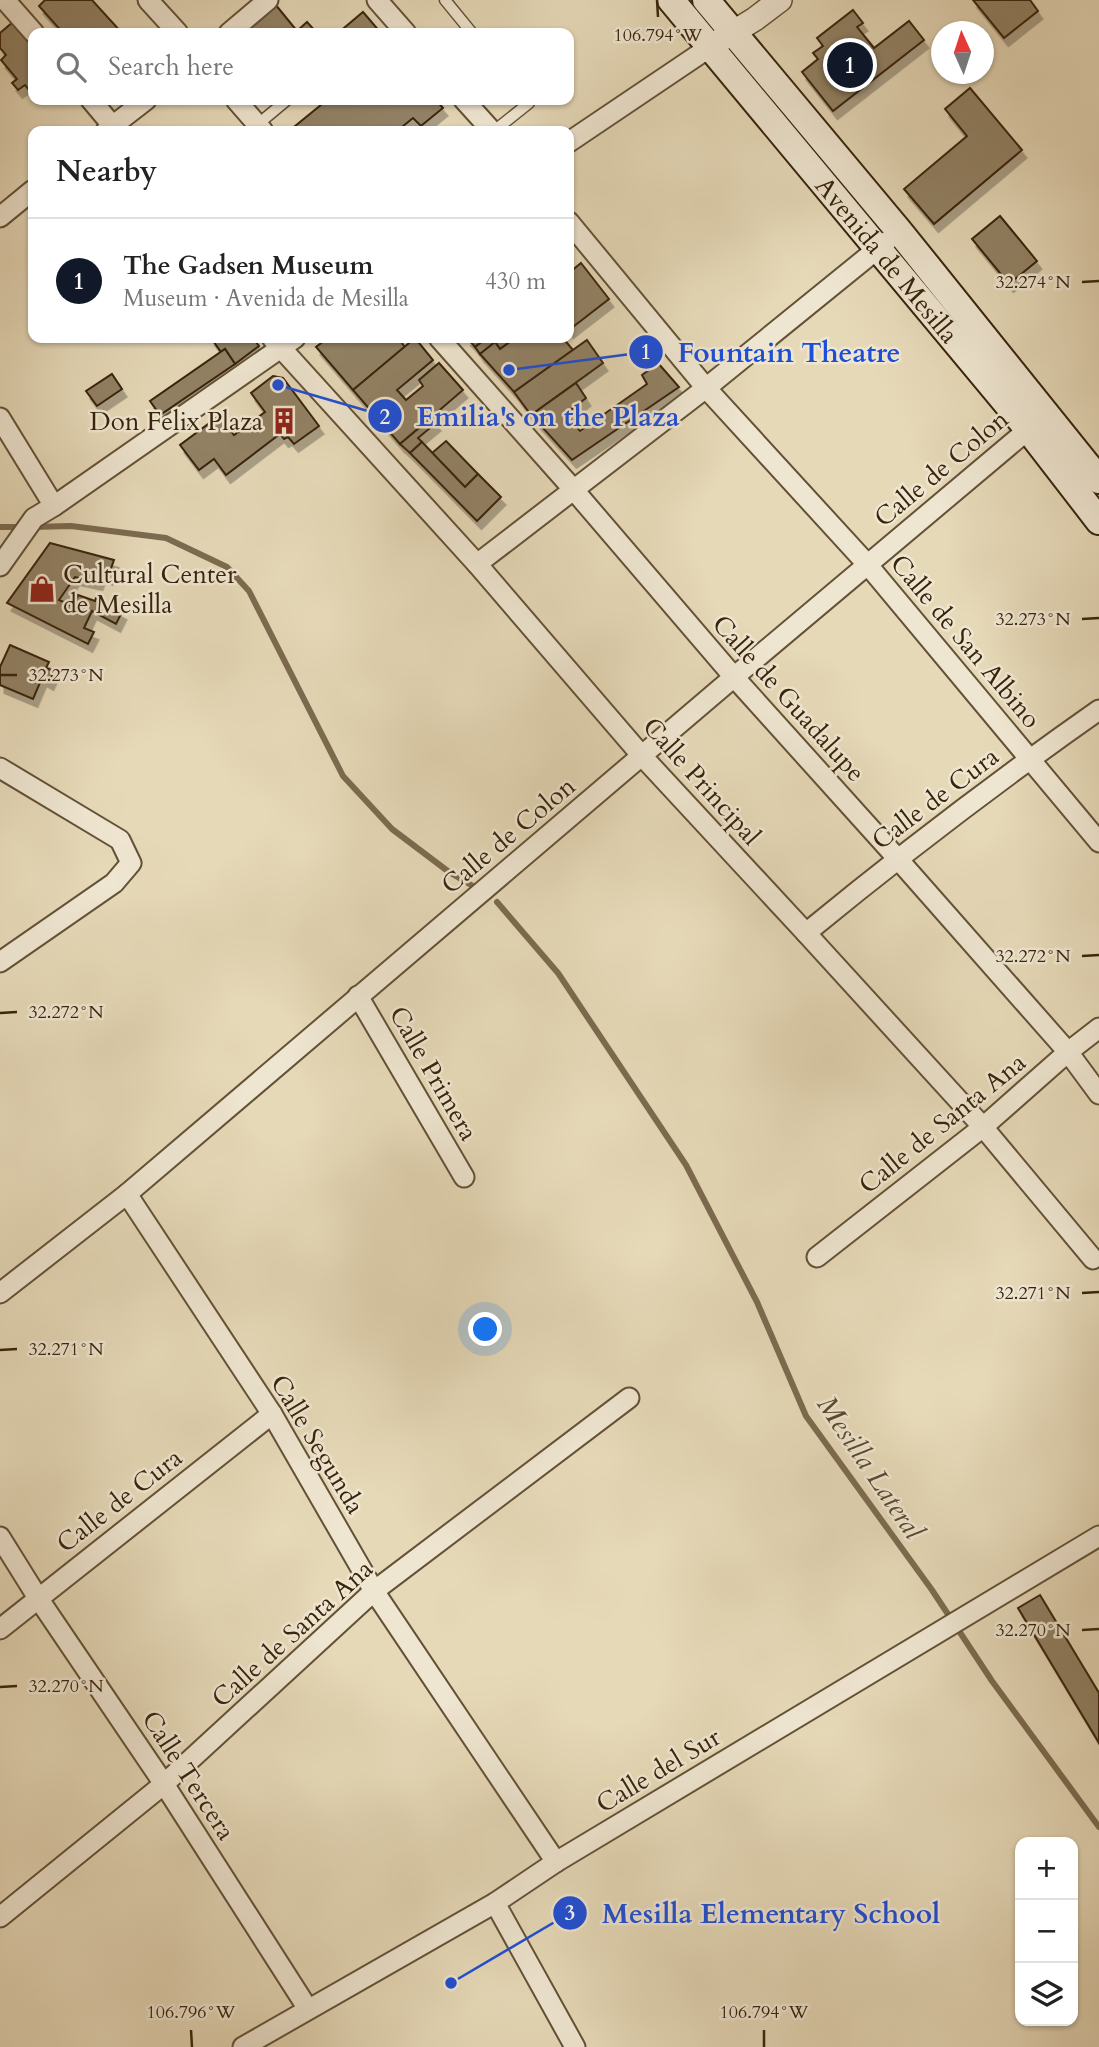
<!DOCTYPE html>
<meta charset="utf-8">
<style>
body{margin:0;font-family:Cardo,serif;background:#f2f2f2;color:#222}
.controls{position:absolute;right:21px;bottom:21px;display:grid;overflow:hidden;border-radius:14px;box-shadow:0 2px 5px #0004}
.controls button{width:63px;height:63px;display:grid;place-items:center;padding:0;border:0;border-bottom:2px solid #e0e0e0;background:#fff;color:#222;font:35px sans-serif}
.compass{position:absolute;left:931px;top:21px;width:63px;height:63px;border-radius:50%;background:#fff;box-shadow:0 2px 5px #0004;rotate:357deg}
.you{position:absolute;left:486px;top:1330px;width:24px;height:24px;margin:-18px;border:5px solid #fff;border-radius:50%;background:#1a73e8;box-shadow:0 0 0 10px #1a73e833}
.badge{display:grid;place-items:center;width:46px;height:46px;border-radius:50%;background:#111827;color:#fff;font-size:23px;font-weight:700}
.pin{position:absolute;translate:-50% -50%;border:4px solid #fff;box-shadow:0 2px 7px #0006}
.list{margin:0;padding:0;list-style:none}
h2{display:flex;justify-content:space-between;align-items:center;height:91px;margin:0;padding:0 28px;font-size:30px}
h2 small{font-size:23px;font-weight:400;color:#767676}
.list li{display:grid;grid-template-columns:46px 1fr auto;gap:21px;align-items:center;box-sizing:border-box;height:126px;padding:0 28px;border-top:2px solid #e0e0e0}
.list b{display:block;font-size:26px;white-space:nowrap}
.list p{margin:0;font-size:23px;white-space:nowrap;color:#767676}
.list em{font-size:23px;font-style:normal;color:#767676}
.icon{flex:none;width:38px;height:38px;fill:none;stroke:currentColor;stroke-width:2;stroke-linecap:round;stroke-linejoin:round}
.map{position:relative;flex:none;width:1099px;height:2047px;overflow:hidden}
.search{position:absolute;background:#fff;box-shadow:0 2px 5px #0004;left:28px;top:28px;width:546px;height:77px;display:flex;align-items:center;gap:18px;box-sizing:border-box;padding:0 24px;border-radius:14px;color:#767676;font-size:26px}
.panel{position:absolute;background:#fff;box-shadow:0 2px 5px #0004;left:28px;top:126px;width:546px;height:217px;border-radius:14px}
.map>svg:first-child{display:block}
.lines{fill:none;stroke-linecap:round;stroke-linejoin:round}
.stream{stroke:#7c6b50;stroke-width:6}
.building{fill:#928265;stroke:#37240c;stroke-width:2;filter:url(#shadow)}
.service-casing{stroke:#635137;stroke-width:13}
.minor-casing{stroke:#635137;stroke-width:23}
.tertiary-casing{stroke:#635137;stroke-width:26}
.secondary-casing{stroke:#37240c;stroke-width:30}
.service{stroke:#efe6d1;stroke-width:10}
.minor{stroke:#efe6d1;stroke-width:19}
.tertiary{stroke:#efe6d1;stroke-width:23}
.secondary{stroke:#efe6d1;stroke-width:26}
.ticks{fill:none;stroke:#37240c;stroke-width:2.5}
.labels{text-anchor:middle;stroke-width:5;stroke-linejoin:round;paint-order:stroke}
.street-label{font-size:26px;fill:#37240c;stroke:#efe6d1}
.poi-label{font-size:26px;fill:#37240c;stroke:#efe6d1;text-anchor:end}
.water-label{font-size:28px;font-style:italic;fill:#5a482e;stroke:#efe6d1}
.ticks-label{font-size:18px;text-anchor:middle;fill:#37240c;stroke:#efe6d1;stroke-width:5;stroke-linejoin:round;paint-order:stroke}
.leader{fill:none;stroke:#1d4ed8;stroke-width:2.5}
.callout-dot{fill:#1d4ed8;stroke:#efe6d1;stroke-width:2.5}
.mark-label{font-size:21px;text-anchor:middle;font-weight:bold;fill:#fff}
.callout-label{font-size:28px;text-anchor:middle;font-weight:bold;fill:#1d4ed8;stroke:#efe6d1;stroke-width:5;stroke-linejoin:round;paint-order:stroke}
</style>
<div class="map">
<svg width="1099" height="2047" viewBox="0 0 1099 2047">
<defs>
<filter id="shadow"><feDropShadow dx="4.5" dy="8" stdDeviation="0" flood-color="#0004"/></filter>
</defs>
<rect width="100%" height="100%" fill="#e6d9b8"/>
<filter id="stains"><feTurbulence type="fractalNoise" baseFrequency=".00286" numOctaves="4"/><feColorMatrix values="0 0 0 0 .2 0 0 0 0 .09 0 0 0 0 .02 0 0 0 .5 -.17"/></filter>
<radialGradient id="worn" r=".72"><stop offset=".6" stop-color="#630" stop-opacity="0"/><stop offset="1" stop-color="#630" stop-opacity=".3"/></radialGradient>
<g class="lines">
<g class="stream">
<path d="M0,527H23"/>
<path d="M33,527L71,526L166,538L227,567L249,591L343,776L392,829L449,872L478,889"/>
<path d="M497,902L558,973L686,1165L757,1302L806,1416L932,1590L992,1681L1099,1827"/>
</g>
</g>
<g class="building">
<path d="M45,0H92L122,33H63L39,6Z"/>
<path d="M973,0H1030L1038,11L1004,38Z"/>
<path d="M275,4L297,31L307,22L317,33H240Z"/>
<path d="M853,10L863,23L857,27L874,48L909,21L924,40L833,111L802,72L818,59L813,53L823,46L817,38Z"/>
<path d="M363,12L381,33H338Z"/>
<path d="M13,22L33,45V95L25,85L18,90L12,83L17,79L1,60L6,55L0,48V33Z"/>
<path d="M970,88L1022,150L934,224L904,189L967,136L945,109Z"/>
<path d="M327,100H436L443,108L421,126L413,118L397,131H289Z"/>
<path d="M1000,216L1037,261L1009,284L972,239Z"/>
<path d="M581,263L609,299L569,330V273Z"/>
<path d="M211,338H253L259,346L235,364L225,349L221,352Z"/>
<path d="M328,338H398L405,347L353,390L316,347Z"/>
<path d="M415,338L433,360L397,390L406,400L423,386L419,380L439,363L463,390L400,444L353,390Z"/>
<path d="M467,338H487L475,347Z"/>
<path d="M487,338H515L500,349L495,342L480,354L475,347Z"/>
<path d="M515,338H563L573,350L514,392L480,354L495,342L500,349Z"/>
<path d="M587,340L603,363L531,415L514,392Z"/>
<path d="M225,349L235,364L160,415L150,401Z"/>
<path d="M658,363L679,387L572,460L531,415L576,383L586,398L566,414L580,431L647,384L642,375Z"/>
<path d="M112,374L122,389L97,406L86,391Z"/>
<path d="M273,376L283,378L319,426L294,444L288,437L284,439L280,434L226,475L214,459L199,470L180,445L219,416L234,435L265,412L251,393Z"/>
<path d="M431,418L436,423L418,438L422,442L410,453L400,444Z"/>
<path d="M446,441L478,474L465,487L432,453Z"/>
<path d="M422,442L465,487L478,474L501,497L477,521L410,453Z"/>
<path d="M50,543L114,560L108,577L101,574L98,582L75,577L59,600L73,606L78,595L95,601L96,598L122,612L116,624L92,611L84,628L94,632L88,644L7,603Z"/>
<path d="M10,645L49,662L46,668L54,671L49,682L42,678L33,699L0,685V667Z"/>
<path d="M1040,1595L1099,1693V1743L1018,1608Z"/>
</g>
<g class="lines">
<defs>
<g id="service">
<path d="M445,0L472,33"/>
<path d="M257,125L287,100"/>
<path d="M494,131L529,103L526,100"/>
</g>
<g id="minor">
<path d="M5,0L34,33"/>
<path d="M148,0L178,33"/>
<path d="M377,0L406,33"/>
<path d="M229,33L268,0"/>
<path d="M91,100L117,131"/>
<path d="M236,100L263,131"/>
<path d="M464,100L492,131"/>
<path d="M106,131L146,100"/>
<path d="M569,142L710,47"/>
<path d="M0,217L33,190"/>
<path d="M569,222L706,388L867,564L1099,842"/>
<path d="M272,338L477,564L642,756L806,933L983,1127L1093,1259"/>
<path d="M439,338L573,489L734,677L897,858L1068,1052L1099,1094"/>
<path d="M0,418L54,506"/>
<path d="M477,564L706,388L886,242"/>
<path d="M0,566L34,518L54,506L295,338"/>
<path d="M0,768L120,840L131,863L114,883L0,962"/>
<path d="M806,933C901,855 999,780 1099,710"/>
<path d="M358,996L464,1177"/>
<path d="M127,1194L272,1414L374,1591L556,1862"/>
<path d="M817,1257L983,1127L1068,1052L1099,1028"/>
<path d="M0,1293L127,1194L734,677L1036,423"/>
<path d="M0,1537L38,1598L164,1784L308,2009"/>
<path d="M0,1629L272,1414"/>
<path d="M495,1903L575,2047"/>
<path d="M0,1917L164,1784L374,1591L629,1398"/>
<path d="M243,2047L495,1903L556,1862L1099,1536"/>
</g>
<path id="tertiary" d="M719,41L755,19L780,0"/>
<g id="secondary">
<path id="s1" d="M671,0L1028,429L1099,521"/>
<path d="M706,0L899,231L1099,480"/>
</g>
</defs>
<use href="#service" class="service-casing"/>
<use href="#minor" class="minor-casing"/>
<use href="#tertiary" class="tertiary-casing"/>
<use href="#secondary" class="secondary-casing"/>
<use href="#service" class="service"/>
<use href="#minor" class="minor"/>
<use href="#tertiary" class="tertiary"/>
<use href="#secondary" class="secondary"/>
</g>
<path class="ticks" d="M657,0L658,17M1082,282L1099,281M1082,619L1099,618M0,675H17M1082,956L1099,955M0,1013L17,1012M1082,1293L1099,1292M0,1350L17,1349M1082,1630L1099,1629M0,1687L17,1686M191,2030L192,2047M764,2030V2047"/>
<defs>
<symbol id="building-bare" viewBox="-9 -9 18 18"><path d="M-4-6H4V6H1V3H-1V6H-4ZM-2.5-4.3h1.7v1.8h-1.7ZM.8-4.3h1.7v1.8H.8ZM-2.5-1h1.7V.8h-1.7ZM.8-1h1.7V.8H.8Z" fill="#8f2418" stroke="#efe6d1" stroke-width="2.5" paint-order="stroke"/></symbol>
<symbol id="shop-bare" viewBox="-9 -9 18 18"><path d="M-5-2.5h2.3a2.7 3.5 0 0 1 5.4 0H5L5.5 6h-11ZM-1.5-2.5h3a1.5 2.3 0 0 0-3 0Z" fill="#8f2418" stroke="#efe6d1" stroke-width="2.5" paint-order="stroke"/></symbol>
</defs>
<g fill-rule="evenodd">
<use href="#building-bare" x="265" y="402" width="38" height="38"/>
<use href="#shop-bare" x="23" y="570" width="38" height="38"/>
</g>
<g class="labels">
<g class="street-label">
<text dy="9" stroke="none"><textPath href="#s1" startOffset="338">Avenida de Mesilla</textPath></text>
<text transform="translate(941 468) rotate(-40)" y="9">Calle de Colon</text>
<text transform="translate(966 641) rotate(50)" y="9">Calle de San Albino</text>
<text transform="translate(789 698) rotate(48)" y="9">Calle de Guadalupe</text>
<text transform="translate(702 781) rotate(48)" y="9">Calle Principal</text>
<text transform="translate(935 798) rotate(-37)" y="9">Calle de Cura</text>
<text transform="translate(508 835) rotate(-40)" y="9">Calle de Colon</text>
<text transform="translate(434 1073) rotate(60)" y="9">Calle Primera</text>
<text transform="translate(942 1123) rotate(-39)" y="9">Calle de Santa Ana</text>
<text transform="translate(318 1444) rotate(59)" y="9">Calle Segunda</text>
<text transform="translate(119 1500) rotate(-38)" y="9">Calle de Cura</text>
<text transform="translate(292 1633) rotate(-42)" y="9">Calle de Santa Ana</text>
<text transform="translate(658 1770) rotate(-31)" y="9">Calle del Sur</text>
<text transform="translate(189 1775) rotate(57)" y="9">Calle Tercera</text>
</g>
<g class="poi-label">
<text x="263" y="430">Don Felix Plaza</text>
<text x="63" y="583" text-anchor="start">Cultural Center<tspan x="63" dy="30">de Mesilla</tspan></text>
</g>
<g class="water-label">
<text transform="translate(871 1467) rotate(56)" y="10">Mesilla Lateral</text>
</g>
</g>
<g class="ticks-label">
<text x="658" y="41">106.794°W</text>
<text x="1033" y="288">32.274°N</text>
<text x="1033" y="625">32.273°N</text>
<text x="66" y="681">32.273°N</text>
<text x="1033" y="962">32.272°N</text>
<text x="66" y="1018">32.272°N</text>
<text x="1033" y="1299">32.271°N</text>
<text x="66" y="1355">32.271°N</text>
<text x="1033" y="1636">32.270°N</text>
<text x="66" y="1692">32.270°N</text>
<text x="191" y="2018">106.796°W</text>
<text x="764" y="2018">106.794°W</text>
</g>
<path class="leader" d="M509 370L646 352M278 385L385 416M451 1983L570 1913"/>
<g class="callout-dot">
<circle cx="509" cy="370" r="7"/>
<circle cx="278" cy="385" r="7"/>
<circle cx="451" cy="1983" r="7"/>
<circle cx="646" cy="352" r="18"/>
<circle cx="385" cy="416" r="18"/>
<circle cx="570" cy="1913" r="18"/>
</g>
<g class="mark-label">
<text x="646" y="359">1</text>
<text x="385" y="424">2</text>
<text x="570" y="1920">3</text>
</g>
<g class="callout-label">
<text x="789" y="362">Fountain Theatre</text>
<text x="548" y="426">Emilia's on the Plaza</text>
<text x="771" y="1923">Mesilla Elementary School</text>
</g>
<rect width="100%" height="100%" filter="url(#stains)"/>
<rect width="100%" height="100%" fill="url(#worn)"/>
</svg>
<div class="controls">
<button>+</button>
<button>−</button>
<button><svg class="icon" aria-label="layers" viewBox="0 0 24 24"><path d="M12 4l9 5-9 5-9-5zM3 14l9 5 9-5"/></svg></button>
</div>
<svg class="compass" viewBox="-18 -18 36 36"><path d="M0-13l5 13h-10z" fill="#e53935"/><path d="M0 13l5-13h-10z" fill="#767676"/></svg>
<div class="you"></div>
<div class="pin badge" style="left:850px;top:65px">1</div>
<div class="search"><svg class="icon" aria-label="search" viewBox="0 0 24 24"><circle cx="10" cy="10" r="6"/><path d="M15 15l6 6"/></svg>Search here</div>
<section class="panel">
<h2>Nearby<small></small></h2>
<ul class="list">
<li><span class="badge">1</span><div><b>The Gadsen Museum</b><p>Museum · Avenida de Mesilla</p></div><em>430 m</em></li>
</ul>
</section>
</div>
